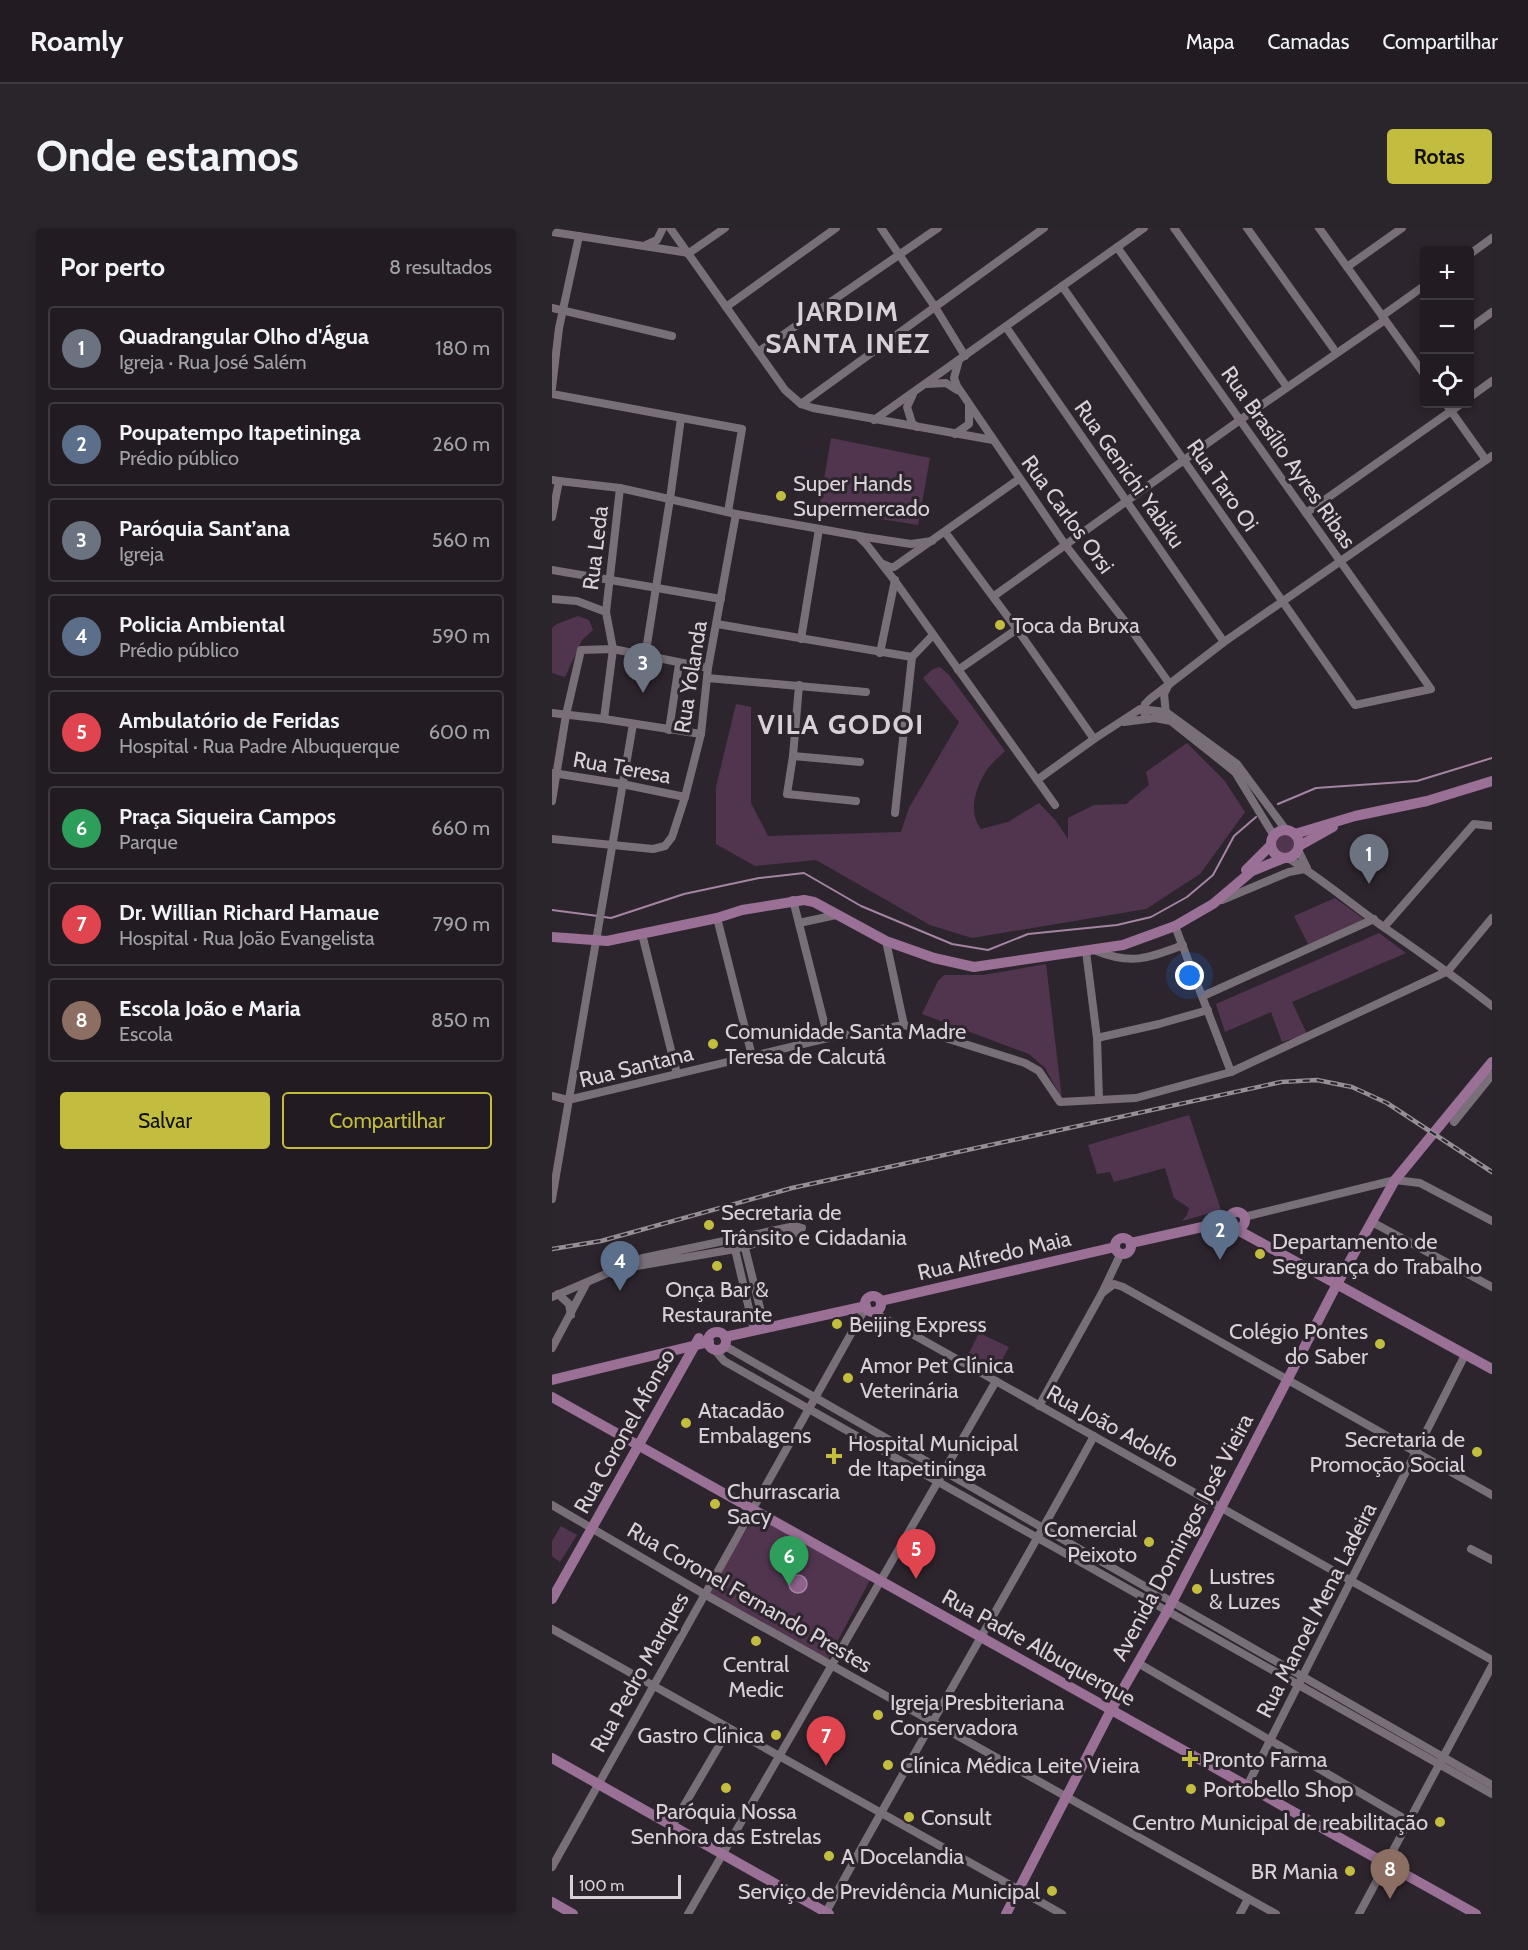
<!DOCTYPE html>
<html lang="pt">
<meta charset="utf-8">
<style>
body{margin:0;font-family:Cabin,sans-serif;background:#2a252a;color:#f1f3f6}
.controls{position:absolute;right:18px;top:18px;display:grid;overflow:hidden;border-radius:6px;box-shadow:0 3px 9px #0003}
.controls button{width:54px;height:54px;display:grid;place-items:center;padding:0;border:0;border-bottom:2px solid #3f3a40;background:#221c22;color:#f1f3f6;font:30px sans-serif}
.scale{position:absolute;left:18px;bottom:15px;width:111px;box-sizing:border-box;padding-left:6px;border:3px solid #d8d2d8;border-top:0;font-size:16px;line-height:21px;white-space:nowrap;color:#d8d2d8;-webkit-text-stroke:4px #2d252d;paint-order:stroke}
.you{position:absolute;left:638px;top:748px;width:21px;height:21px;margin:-15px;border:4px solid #fff;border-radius:50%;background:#1a73e8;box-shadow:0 0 0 9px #1a73e833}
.badge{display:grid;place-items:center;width:39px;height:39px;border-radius:50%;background:#c2bd3f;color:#fff;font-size:20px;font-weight:700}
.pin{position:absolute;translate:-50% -50px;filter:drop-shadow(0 2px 3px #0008)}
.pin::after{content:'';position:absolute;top:32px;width:21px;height:18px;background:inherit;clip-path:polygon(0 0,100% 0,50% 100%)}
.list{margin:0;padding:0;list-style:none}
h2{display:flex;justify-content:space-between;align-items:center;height:78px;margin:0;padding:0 24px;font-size:26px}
h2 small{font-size:20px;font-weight:400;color:#a2a1a5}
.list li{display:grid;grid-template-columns:39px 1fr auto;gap:18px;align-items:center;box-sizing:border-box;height:84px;margin:0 12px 12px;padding:0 12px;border:2px solid #3f3a40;border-radius:6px}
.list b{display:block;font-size:22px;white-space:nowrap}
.list p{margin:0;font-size:20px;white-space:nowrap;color:#a2a1a5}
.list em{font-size:20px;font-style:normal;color:#a2a1a5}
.actions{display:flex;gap:12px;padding:18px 24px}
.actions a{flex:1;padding:14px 0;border:2px solid #c2bd3f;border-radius:6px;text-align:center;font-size:21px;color:#c2bd3f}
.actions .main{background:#c2bd3f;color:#111}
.icon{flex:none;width:33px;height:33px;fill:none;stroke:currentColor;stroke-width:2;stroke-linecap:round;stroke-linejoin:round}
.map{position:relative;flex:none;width:940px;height:1686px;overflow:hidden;border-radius:6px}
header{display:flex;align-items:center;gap:36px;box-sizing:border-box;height:84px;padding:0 30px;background:#221c22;border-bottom:2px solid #3f3a40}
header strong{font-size:28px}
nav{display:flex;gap:33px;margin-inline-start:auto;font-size:21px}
.intro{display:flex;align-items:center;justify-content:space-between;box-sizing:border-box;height:144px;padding:0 36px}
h1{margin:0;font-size:42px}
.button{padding:15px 27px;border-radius:6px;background:#c2bd3f;color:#111;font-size:21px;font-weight:700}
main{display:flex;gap:36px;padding:0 36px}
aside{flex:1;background:#221c22;border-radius:6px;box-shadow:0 3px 9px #0003}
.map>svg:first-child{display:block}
.green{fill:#51354f}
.water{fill:#8f638c;stroke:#a584a3;stroke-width:1.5}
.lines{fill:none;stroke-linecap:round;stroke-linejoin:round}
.stream{stroke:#a584a3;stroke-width:2}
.minor{stroke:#796f78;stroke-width:8}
.major{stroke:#9a7097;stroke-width:10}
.rail-casing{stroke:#968f96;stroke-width:4.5}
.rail{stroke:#2d252d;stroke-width:2;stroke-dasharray:7;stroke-linecap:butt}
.poi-dot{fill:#c2bd3f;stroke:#2d252d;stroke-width:2}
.labels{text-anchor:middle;stroke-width:6;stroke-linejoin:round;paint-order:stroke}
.street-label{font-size:22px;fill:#d8d2d8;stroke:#2d252d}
.poi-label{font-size:22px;fill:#d8d2d8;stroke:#2d252d;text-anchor:start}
.district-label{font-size:28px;font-weight:bold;letter-spacing:1.5px;fill:#d8d2d8;stroke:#2d252d}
</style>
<header>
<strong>Roamly</strong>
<nav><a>Mapa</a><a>Camadas</a><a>Compartilhar</a></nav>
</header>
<div class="intro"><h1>Onde estamos</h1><a class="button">Rotas</a></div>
<main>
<aside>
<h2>Por perto<small>8 resultados</small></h2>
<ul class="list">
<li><span class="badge" style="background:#6b7280">1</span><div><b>Quadrangular Olho d'Água</b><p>Igreja · Rua José Salém</p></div><em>180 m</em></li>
<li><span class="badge" style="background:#5c6f8a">2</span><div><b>Poupatempo Itapetininga</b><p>Prédio público</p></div><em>260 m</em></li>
<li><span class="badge" style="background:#6b7280">3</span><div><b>Paróquia Sant’ana</b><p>Igreja</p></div><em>560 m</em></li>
<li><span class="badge" style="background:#5c6f8a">4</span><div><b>Policia Ambiental</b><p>Prédio público</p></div><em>590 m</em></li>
<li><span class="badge" style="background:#e0444e">5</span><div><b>Ambulatório de Feridas</b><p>Hospital · Rua Padre Albuquerque</p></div><em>600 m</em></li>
<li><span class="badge" style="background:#2e9e5b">6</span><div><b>Praça Siqueira Campos</b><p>Parque</p></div><em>660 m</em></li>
<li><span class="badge" style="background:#e0444e">7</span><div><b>Dr. Willian Richard Hamaue</b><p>Hospital · Rua João Evangelista</p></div><em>790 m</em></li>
<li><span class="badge" style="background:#8d6e63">8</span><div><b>Escola João e Maria</b><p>Escola</p></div><em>850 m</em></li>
</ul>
<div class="actions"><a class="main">Salvar</a><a>Compartilhar</a></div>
</aside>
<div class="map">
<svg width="940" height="1686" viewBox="0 0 940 1686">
<rect width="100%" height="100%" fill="#2d252d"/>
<g class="green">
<path d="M279,210L378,230L366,297L267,281Z"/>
<path d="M26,388L37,392L41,402L30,412L13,449L0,445V400L5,396Z"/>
<path d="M388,439L397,447L453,523C448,528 441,534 436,540C424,558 415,583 429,601L456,594L487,575L504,593L516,611V590L542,577L574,576L597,557L594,544L635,515L672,552L693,584L648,646L594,681L420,710L378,697L264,632L203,638L164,616V559L184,476L199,479V575L216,608L349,604L357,580L407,494L371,450L381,441Z"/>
<circle cx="733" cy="616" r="11"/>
<path d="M783,670L812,691L756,716L742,688Z"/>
<path d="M827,705L854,725L740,774L755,806L730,814L719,784L673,804L664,776Z"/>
<path d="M494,736L510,871L493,840L477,826L370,786L386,753L392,747H431Z"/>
<path d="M637,887L669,982L630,993L635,987L637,980L622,970L613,940L562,954L558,944L545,946L536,917Z"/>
<path d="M427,1105L457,1119L443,1145L416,1127Z"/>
<path d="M203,1288L318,1352L275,1433L155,1364Z"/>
<path d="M9,1298L25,1307L8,1334L0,1328V1313Z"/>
</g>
<circle class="water" cx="246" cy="1356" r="9"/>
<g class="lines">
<g class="stream">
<path d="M726,576L764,560L865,553L940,530"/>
<path d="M0,682L46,688"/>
<path d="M52,689L59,690L132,666L207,650L252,645L309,678L400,716L436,722L476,706L565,697L599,689L635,669L661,647L682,608L704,589"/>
</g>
<g class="minor">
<path d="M118,0L233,162L249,176L261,180L441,212"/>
<path d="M329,0L383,79L413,128"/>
<path d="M622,0L735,159"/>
<path d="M695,0L781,120"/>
<path d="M767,0L872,146"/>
<path d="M0,4L137,25L173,0"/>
<path d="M94,17L105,12L111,0"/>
<path d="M918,26L940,10"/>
<path d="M795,39L850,0"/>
<path d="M510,58L803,477L879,461L565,19"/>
<path d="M174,79L284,0"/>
<path d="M0,80L120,108"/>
<path d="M830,88L872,58"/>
<path d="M454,99L672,414"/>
<path d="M918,100L940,84"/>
<path d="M206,124L386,0"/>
<path d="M407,132L402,150L405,158L514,318L575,396L617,455"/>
<path d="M375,156L394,155L405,162"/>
<path d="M0,160L7,100L27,8"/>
<path d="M0,166L190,201L176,284"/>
<path d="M361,166L355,179L360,195L365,199"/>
<path d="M918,169L940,153"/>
<path d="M249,176L492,0"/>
<path d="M894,176L934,232"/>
<path d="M322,192L592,0"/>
<path d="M403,206L417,196V178"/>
<path d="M0,252L7,253L0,289"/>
<path d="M7,253L68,260L184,286L313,309L359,316L380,313"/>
<path d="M754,285L909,176"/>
<path d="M393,304L465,401L542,511"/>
<path d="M306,308L315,317L343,353L503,577"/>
<path d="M331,336L338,339H342L467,251"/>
<path d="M0,342L169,371"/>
<path d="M442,368L688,192L833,92"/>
<path d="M0,371L25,373L54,384L61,421L52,491"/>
<path d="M54,384L68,260"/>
<path d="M165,396L360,429L381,407"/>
<path d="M249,411L267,301"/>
<path d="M328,425L343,352"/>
<path d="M93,429L118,271L129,190"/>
<path d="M406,442L465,401"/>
<path d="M155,450L314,464"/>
<path d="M247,457L241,528L235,566L304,573"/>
<path d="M0,485L52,491L149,506"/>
<path d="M614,486L612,466L616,458"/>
<path d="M596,491L591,483L593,476L598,471L672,414L940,228"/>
<path d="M572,494L603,490L619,493L683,544L722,608"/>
<path d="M117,502L127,436"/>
<path d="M241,528L308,534"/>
<path d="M1,545L70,556L133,569"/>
<path d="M485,552L542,511L588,481L614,484L685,536L734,602"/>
<path d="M0,573L14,487L29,422L61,421L156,440"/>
<path d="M343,585L360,429"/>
<path d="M0,611L101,621L113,618L120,609L133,569L149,506L156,440L184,286"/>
<path d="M746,622L755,640"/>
<path d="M736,630C770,651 800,677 833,700C869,725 905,750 940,778"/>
<path d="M241,672L276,810"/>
<path d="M670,672L737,644L753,641"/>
<path d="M165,690L200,828"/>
<path d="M247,695L284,687"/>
<path d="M623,698L679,844"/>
<path d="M832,699L922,596L940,598"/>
<path d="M90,706L125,846"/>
<path d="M334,713L352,797"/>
<path d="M542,722C578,737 596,731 631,717"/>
<path d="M534,723L545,810L547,872"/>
<path d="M651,768L822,691"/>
<path d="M545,810L607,796L656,782"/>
<path d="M0,868L16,872L276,810L352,797L473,835L487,843L508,874L584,870L679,844L896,743L940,690"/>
<path d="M902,894L940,847"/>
<path d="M0,971L81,496"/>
<path d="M692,989L843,952L868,955L940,993"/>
<path d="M820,994L940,1059"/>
<path d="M192,1016L213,1100"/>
<path d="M182,1017L202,1102"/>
<path d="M550,1065L562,1056L571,1059L940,1267"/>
<path d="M6,1066L17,1076L19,1087"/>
<path d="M0,1069L91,1030L243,998L250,1000L247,1004L183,1021L68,1041"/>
<path d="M321,1084L940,1432"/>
<path d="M173,1118L940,1557"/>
<path d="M0,1120L34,1056"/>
<path d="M162,1121L172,1133L248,1176L940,1566"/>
<path d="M487,1178L550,1065L569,1025"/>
<path d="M0,1277L152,1366L724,1686"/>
<path d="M919,1321L940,1332"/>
<path d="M0,1401L510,1686"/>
<path d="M586,1435L858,1594"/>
<path d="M695,1558L913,1127"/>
<path d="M120,1598L177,1501"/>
<path d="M0,1639L314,1079"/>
<path d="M136,1686L444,1153"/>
<path d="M273,1686C360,1526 454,1369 542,1208"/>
<path d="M688,1686L696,1671"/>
<path d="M807,1686L940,1438"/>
</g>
<g class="major">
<circle cx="733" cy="616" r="14"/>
<path d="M743,606L803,588L875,573L940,553"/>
<path d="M747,618L781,599"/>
<path d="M694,642L719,617"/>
<path d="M0,709L55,713L165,690L190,682L252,672L262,674L334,713L382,730L422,739L571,717L623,698L661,676L700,643L732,630"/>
<circle cx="685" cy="992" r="8"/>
<path d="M682,1000L940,1141"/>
<circle cx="571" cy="1018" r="8"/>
<path d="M579,1015L677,993"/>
<circle cx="321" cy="1076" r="8"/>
<path d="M329,1073L563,1019"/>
<circle cx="165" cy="1113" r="9"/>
<path d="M173,1109L314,1078"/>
<path d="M0,1152L157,1114"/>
<path d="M0,1169L924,1686"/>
<path d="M0,1371L147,1110"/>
<path d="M0,1530L277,1686"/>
<path d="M0,1674L21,1686"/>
<path d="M454,1686L559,1482L615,1384L785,1056L843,952L940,834"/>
</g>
<defs>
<path id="rail" d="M0,1021L49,1013L240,960L729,854L765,852L800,859L835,875L940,944"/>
</defs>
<use href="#rail" class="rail-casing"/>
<use href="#rail" class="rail"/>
</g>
<g class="poi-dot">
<circle cx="229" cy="268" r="6"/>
<circle cx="448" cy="397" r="6"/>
<circle cx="161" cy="816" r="6"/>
<circle cx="157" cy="997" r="6"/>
<circle cx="708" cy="1026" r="6"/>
<circle cx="165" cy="1038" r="6"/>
<circle cx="285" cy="1096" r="6"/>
<circle cx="828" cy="1116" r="6"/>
<circle cx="296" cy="1150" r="6"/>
<circle cx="134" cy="1195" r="6"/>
<circle cx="925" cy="1224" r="6"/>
<path d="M279 1219h6v6h6v6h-6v6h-6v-6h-6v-6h6z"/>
<circle cx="163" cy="1276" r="6"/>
<circle cx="597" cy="1314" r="6"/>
<circle cx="645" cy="1361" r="6"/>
<circle cx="204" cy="1413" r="6"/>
<circle cx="326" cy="1487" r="6"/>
<circle cx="224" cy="1507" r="6"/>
<path d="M635 1522h6v6h6v6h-6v6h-6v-6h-6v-6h6z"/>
<circle cx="336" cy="1537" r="6"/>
<circle cx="174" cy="1560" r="6"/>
<circle cx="639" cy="1561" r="6"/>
<circle cx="357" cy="1589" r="6"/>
<circle cx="888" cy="1594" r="6"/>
<circle cx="277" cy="1628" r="6"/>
<circle cx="798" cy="1643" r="6"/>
<circle cx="500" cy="1663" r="6"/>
</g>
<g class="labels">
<g class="street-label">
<text transform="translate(737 229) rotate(55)" y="8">Rua Brasílio Ayres Ribas</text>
<text transform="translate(578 246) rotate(55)" y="8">Rua Genichi Yabiku</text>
<text transform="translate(671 257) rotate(55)" y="8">Rua Taro Oi</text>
<text transform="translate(516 286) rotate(54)" y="8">Rua Carlos Orsi</text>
<text transform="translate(43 320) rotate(-83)" y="8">Rua Leda</text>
<text transform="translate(138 449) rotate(-81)" y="8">Rua Yolanda</text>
<text transform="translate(70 539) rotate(10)" y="8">Rua Teresa</text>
<text transform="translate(84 838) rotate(-14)" y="8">Rua Santana</text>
<text transform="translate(442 1027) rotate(-13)" y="8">Rua Alfredo Maia</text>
<text transform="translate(561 1198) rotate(29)" y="8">Rua João Adolfo</text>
<text transform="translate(72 1203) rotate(-61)" y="8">Rua Coronel Afonso</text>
<text transform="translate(630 1309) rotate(-62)" y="8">Avenida Domingos José Vieira</text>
<text transform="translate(198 1369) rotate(30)" y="8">Rua Coronel Fernando Prestes</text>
<text transform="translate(764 1382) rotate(-63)" y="8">Rua Manoel Mena Ladeira</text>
<text transform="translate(487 1419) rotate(29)" y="8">Rua Padre Albuquerque</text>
<text transform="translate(87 1444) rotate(-61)" y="8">Rua Pedro Marques</text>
</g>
<g class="poi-label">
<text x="241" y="263">Super Hands<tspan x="241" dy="25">Supermercado</tspan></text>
<text x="460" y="405">Toca da Bruxa</text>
<text x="173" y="811">Comunidade Santa Madre<tspan x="173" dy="25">Teresa de Calcutá</tspan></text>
<text x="169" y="992">Secretaria de<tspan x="169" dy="25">Trânsito e Cidadania</tspan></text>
<text x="720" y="1021">Departamento de<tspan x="720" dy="25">Segurança do Trabalho</tspan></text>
<text x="165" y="1069" text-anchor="middle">Onça Bar &amp;<tspan x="165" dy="25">Restaurante</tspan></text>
<text x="297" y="1104">Beijing Express</text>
<text x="816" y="1111" text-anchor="end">Colégio Pontes<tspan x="816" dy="25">do Saber</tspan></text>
<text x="308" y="1145">Amor Pet Clínica<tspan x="308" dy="25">Veterinária</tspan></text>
<text x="146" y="1190">Atacadão<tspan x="146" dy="25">Embalagens</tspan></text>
<text x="913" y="1219" text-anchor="end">Secretaria de<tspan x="913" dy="25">Promoção Social</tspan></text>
<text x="296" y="1223">Hospital Municipal<tspan x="296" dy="25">de Itapetininga</tspan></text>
<text x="175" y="1271">Churrascaria<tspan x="175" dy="25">Sacy</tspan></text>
<text x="585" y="1309" text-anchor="end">Comercial<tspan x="585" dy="25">Peixoto</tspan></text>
<text x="657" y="1356">Lustres<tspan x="657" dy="25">&amp; Luzes</tspan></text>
<text x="204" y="1444" text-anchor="middle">Central<tspan x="204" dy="25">Medic</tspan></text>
<text x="338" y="1482">Igreja Presbiteriana<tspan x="338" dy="25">Conservadora</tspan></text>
<text x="212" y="1515" text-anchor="end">Gastro Clínica</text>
<text x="650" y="1539">Pronto Farma</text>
<text x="348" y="1545">Clínica Médica Leite Vieira</text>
<text x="651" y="1569">Portobello Shop</text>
<text x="174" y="1591" text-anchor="middle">Paróquia Nossa<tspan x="174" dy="25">Senhora das Estrelas</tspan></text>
<text x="369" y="1597">Consult</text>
<text x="876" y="1602" text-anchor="end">Centro Municipal de reabilitação</text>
<text x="289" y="1636">A Docelandia</text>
<text x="786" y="1651" text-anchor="end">BR Mania</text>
<text x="488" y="1671" text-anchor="end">Serviço de Previdência Municipal</text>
</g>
<g class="district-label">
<text x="296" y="93">JARDIM<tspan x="296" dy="32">SANTA INEZ</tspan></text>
<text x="289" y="506">VILA GODOI</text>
</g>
</g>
</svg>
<div class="controls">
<button>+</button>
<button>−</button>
<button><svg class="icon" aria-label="locate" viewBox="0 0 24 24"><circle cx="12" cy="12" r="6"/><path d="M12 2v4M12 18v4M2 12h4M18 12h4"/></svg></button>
</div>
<div class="scale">100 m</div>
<div class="you"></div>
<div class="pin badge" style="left:817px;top:656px;background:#6b7280">1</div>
<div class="pin badge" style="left:668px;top:1032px;background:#5c6f8a">2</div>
<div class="pin badge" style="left:91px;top:465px;background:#6b7280">3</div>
<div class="pin badge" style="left:68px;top:1063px;background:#5c6f8a">4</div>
<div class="pin badge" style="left:364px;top:1351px;background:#e0444e">5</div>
<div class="pin badge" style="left:237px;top:1358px;background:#2e9e5b">6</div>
<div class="pin badge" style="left:274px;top:1538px;background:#e0444e">7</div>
<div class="pin badge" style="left:838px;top:1671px;background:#8d6e63">8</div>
</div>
</main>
